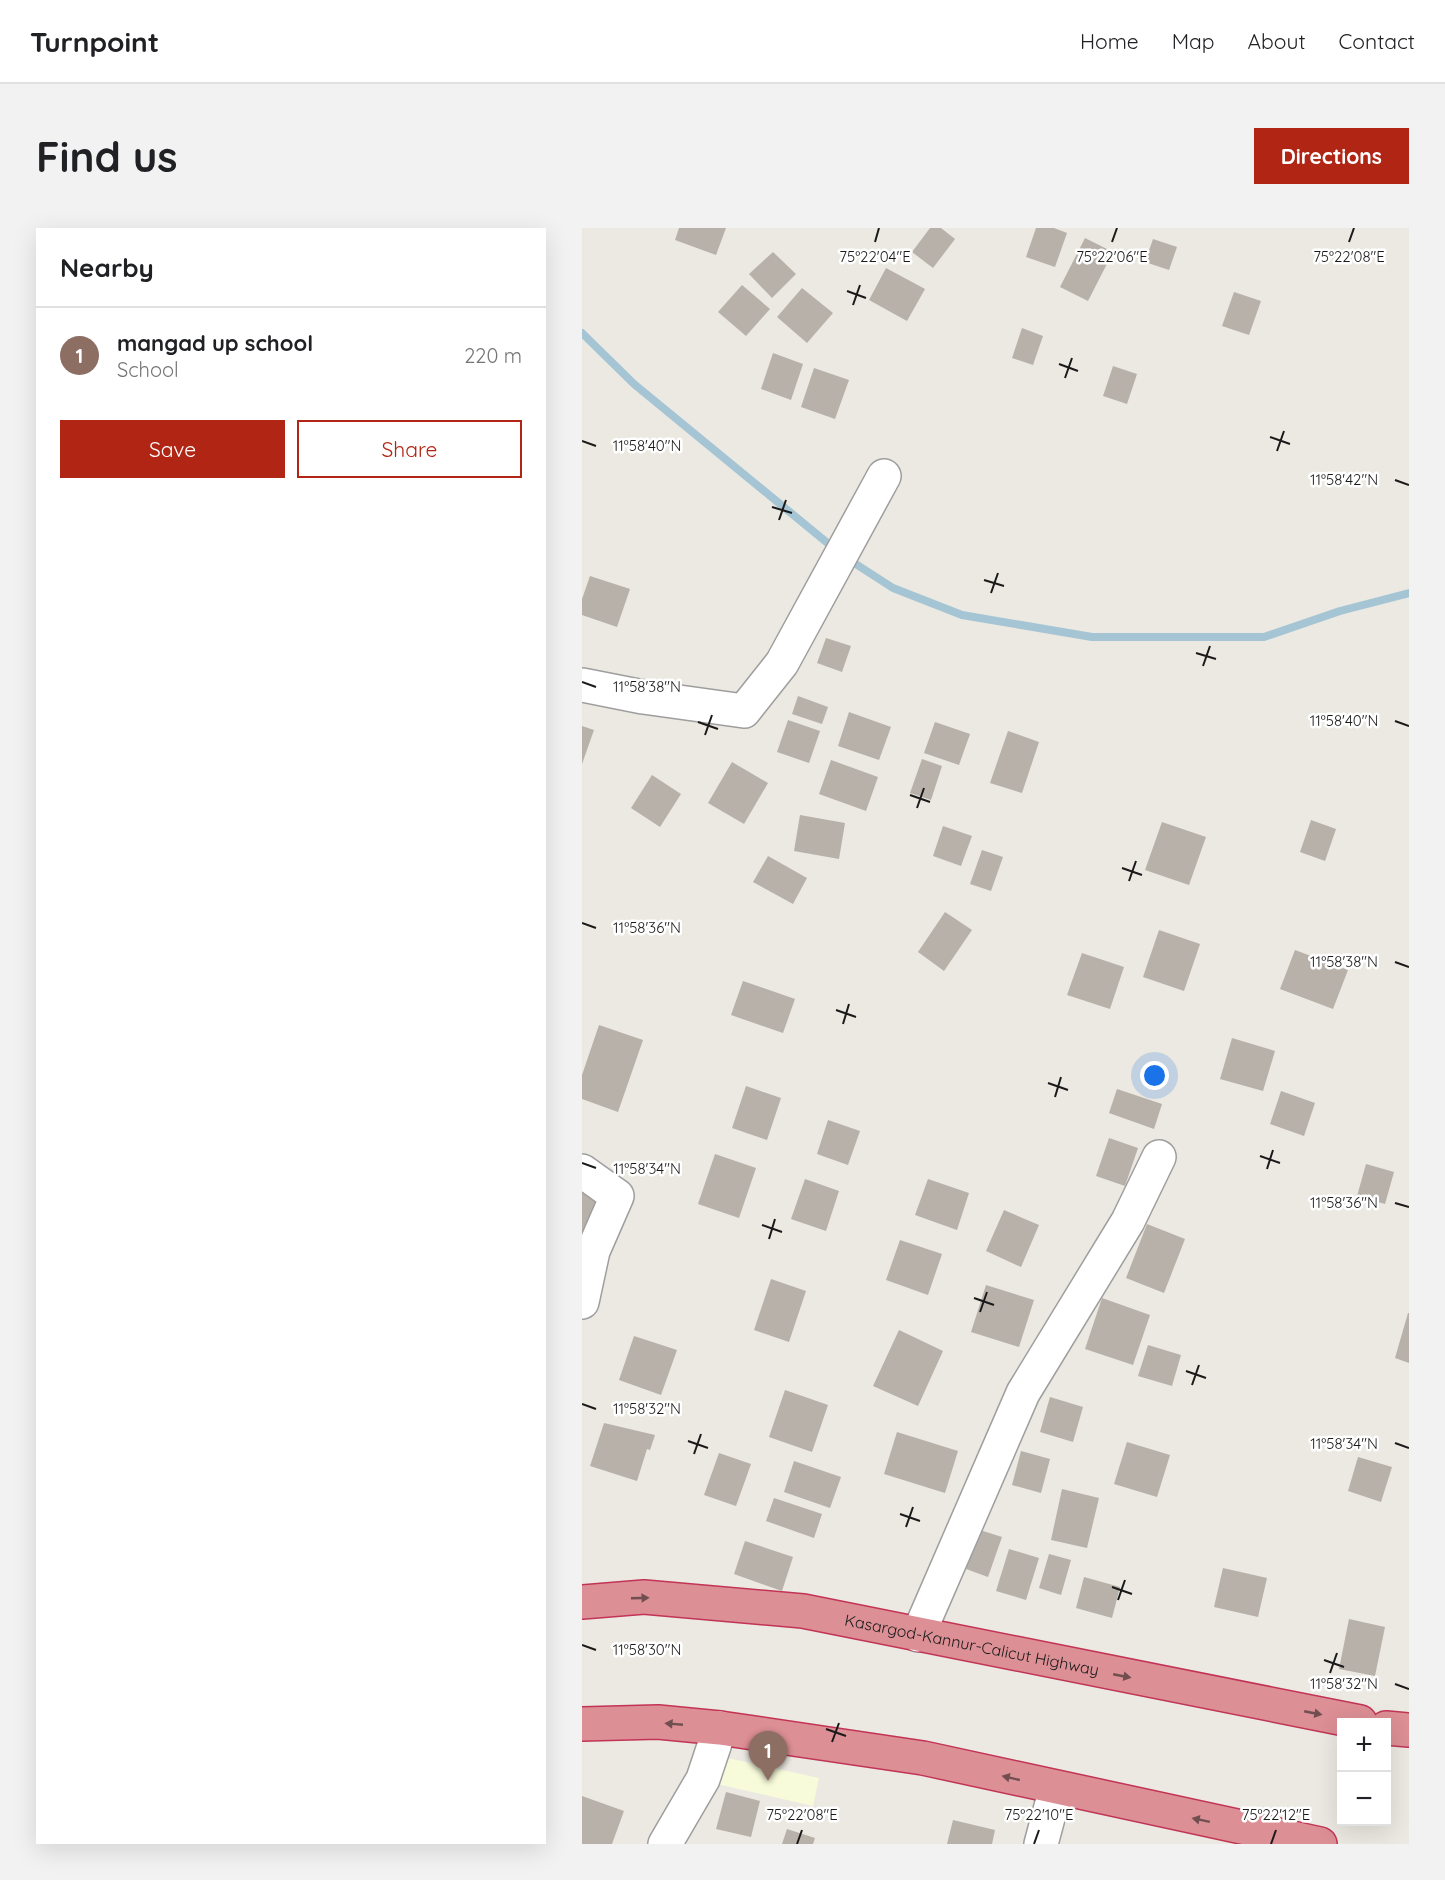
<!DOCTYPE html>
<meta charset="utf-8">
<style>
body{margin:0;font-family:Quicksand,sans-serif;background:#f2f2f2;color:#202124}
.controls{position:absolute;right:18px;bottom:18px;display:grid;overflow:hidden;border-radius:0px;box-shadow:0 6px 24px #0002}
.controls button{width:54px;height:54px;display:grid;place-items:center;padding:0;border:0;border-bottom:2px solid #e0e0e0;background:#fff;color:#202124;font:30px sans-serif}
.you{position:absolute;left:573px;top:848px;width:21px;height:21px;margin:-15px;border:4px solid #fff;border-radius:50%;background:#1a73e8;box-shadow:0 0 0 9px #1a73e833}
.badge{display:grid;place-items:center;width:39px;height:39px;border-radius:50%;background:#b12514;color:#fff;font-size:20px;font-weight:700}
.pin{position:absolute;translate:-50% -50px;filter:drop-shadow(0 2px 3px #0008)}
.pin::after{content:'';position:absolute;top:32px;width:21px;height:18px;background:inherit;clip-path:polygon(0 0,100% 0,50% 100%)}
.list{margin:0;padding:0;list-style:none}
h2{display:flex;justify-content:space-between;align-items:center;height:78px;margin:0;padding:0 24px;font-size:26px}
h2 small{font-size:20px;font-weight:400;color:#757577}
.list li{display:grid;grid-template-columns:39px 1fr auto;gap:18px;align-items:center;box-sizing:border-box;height:96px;padding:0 24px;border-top:2px solid #e0e0e0}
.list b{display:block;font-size:22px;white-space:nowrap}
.list p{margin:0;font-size:20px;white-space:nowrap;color:#757577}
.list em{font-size:20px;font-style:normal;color:#757577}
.actions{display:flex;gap:12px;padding:18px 24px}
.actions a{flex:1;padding:14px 0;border:2px solid #b12514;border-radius:0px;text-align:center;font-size:21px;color:#b12514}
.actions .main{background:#b12514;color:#fff}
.map{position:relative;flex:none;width:827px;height:1616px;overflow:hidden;border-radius:0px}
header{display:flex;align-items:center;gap:36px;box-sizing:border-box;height:84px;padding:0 30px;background:#fff;border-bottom:2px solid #e0e0e0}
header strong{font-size:28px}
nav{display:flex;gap:33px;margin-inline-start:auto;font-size:21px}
.intro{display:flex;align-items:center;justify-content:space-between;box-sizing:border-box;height:144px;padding:0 36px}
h1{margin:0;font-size:42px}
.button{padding:15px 27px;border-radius:0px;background:#b12514;color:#fff;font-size:21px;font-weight:700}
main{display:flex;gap:36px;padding:0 36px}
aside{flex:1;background:#fff;border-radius:0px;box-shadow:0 6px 24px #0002}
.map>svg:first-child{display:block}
.education{fill:#f7fbda}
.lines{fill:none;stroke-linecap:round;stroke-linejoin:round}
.stream{stroke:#a5c5d5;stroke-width:8}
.building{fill:#b7b1aa}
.minor-casing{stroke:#9e9e9e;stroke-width:36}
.highway-casing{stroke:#c23456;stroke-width:36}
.minor{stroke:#fff;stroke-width:33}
.highway{stroke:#dc8f95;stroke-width:33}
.oneway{fill:#714f51}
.ticks{fill:none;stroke:#1a1a1a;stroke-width:2}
.labels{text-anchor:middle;stroke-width:5;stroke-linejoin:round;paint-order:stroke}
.street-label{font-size:16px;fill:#1a1a1a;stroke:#fff}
.ticks-label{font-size:15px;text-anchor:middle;fill:#1a1a1a;stroke:#fff;stroke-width:5;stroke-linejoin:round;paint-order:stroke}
</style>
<header>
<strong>Turnpoint</strong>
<nav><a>Home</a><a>Map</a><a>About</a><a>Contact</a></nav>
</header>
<div class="intro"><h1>Find us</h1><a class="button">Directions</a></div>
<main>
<aside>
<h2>Nearby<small></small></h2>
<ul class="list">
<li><span class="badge" style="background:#8d6e63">1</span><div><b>mangad up school</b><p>School</p></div><em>220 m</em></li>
</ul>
<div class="actions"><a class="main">Save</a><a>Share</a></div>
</aside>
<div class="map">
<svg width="827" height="1616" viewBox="0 0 827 1616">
<rect width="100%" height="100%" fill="#ebe9e1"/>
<path class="education" d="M141,1529L237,1550L231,1578L135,1556Z"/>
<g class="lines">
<g class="stream">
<path d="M0,105L52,156L254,322"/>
<path d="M266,331L311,360L380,387L510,409H682L758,383L827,365"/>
</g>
</g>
<g class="building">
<path d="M97,0H144L134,27L93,12Z"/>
<path d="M348,0H359L373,11L351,40L330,24Z"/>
<path d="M454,0H472L485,5L473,39L444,29Z"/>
<path d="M503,10L531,24L506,73L478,59Z"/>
<path d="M571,11L595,19L587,42L563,34Z"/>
<path d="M191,24L214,46L190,70L167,46Z"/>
<path d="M304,40L343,61L325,93L287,72Z"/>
<path d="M160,57L188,81L164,108L136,84Z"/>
<path d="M220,60L251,85L225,115L195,89Z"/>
<path d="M652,64L679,73L667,107L640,98Z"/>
<path d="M440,100L461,108L451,137L430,130Z"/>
<path d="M191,125L221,136L209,172L179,161Z"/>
<path d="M531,138L555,146L545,176L521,168Z"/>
<path d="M232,140L267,152L253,191L219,179Z"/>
<path d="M8,348L48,361L35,399L0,387V371Z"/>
<path d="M244,410L269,418L260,444L235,435Z"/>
<path d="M216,468L246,479L240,496L210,486Z"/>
<path d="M267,484L309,499L297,532L256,518Z"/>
<path d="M206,492L238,503L227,535L195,524Z"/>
<path d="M353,494L388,506L377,537L342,525Z"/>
<path d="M0,498L12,502L0,536Z"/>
<path d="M426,503L457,514L440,565L408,555Z"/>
<path d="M340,531L360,538L349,572L328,565Z"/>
<path d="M249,532L296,549L284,583L237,566Z"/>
<path d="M150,534L186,555L162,596L126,575Z"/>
<path d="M70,547L99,566L78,599L49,580Z"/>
<path d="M218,587L263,595L257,631L212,623Z"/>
<path d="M729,592L754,601L743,633L718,624Z"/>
<path d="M580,594L624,609L607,657L563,642Z"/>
<path d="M361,598L390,608L379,638L351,628Z"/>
<path d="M400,622L421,629L409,663L388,656Z"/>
<path d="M186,628L225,650L211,676L171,654Z"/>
<path d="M363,684L390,702L362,743L336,724Z"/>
<path d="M577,702L618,716L602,763L561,749Z"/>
<path d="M713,722L766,742L751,781L698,761Z"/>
<path d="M500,725L542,739L528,781L485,767Z"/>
<path d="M161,753L213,771L201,805L149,787Z"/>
<path d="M17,797L61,812L36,884L0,871V847Z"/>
<path d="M650,810L693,823L681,863L638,851Z"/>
<path d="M164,858L199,870L185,912L150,900Z"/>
<path d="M535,861L580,876L572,901L527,885Z"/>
<path d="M699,863L733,875L722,908L688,896Z"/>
<path d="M246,892L278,903L266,937L235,926Z"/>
<path d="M527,910L556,920L543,958L514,948Z"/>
<path d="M133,926L174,940L157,990L116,976Z"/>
<path d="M784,936L812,944L803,976L775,968Z"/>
<path d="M223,951L257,963L244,1003L209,991Z"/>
<path d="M346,951L387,965L375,1002L333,987Z"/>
<path d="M0,958L25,979L0,1008Z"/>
<path d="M422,982L457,997L439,1039L404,1023Z"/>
<path d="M565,996L603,1011L582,1065L544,1050Z"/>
<path d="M318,1012L360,1026L346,1067L304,1052Z"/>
<path d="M189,1051L224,1063L207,1114L172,1102Z"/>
<path d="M404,1057L452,1072L437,1119L389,1104Z"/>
<path d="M520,1070L568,1087L551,1137L503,1121Z"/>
<path d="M826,1085H827V1135L813,1130Z"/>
<path d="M317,1102L361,1123L336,1178L291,1158Z"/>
<path d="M52,1108L95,1122L79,1167L37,1152Z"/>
<path d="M566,1117L599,1127L590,1158L556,1148Z"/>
<path d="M203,1162L246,1177L230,1224L187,1209Z"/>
<path d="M468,1169L501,1179L491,1214L458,1204Z"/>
<path d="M22,1195L73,1207L68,1222L65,1221L55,1253L8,1238Z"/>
<path d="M315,1204L376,1223L363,1265L302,1246Z"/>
<path d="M545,1214L588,1227L575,1269L532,1256Z"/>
<path d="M439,1223L468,1231L459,1265L430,1257Z"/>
<path d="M137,1225L169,1236L154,1278L122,1267Z"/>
<path d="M776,1229L810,1239L799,1274L766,1263Z"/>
<path d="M212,1233L259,1249L248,1280L202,1264Z"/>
<path d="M480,1261L517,1270L505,1320L469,1312Z"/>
<path d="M192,1270L240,1286L232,1310L184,1293Z"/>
<path d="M398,1302L420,1309L406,1349L384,1341Z"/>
<path d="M163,1313L211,1329L200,1363L152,1346Z"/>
<path d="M427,1321L457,1330L444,1372L414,1363Z"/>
<path d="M467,1326L489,1332L479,1367L457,1360Z"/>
<path d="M641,1340L685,1350L676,1389L632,1379Z"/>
<path d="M502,1349L538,1359L530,1390L494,1380Z"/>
<path d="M767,1391L803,1399L793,1448L757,1441Z"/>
<path d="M144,1564L178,1573L169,1609L134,1601Z"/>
<path d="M0,1568L42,1583L30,1616H0Z"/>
<path d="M371,1592L413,1602L410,1616H365Z"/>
<path d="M205,1601L233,1610L231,1616H200Z"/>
</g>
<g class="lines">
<defs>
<g id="minor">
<path d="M0,457L61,469L162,483L200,435L302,248"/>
<path d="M0,943L35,968L11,1023L0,1074"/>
<path d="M336,1407L441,1165L546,993L577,929"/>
<path d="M83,1616L121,1551L138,1500"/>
<path d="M459,1616L474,1560"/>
</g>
<g id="highway">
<path id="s1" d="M0,1374L62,1369L221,1383L778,1494"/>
<path d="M0,1496L76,1494L138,1500L341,1530L738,1616"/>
<path d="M804,1500L827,1502"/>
</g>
</defs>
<use href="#minor" class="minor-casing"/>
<use href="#highway" class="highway-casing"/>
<use href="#minor" class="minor"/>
<use href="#highway" class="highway"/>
</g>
<defs><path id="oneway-solid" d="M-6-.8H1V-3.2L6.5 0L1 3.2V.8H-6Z" transform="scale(1.5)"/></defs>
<g class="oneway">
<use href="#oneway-solid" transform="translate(58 1370) rotate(-2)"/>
<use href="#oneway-solid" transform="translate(540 1448) rotate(11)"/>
<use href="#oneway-solid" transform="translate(731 1485) rotate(11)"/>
<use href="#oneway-solid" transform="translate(92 1496) rotate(-175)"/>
<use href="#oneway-solid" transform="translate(429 1550) rotate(-167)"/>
<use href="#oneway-solid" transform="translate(619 1592) rotate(-168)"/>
</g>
<path class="ticks" d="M293,14L297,0M530,14L535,0M767,14L772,0M265,63L284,70M271,77L278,57M477,136L496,143M483,150L490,130M688,209L708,216M0,213L14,218M695,223L702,203M813,252L827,257M190,279L210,285M197,292L204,272M402,352L422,358M409,365L416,345M614,425L634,431M621,438L628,418M0,454L14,459M813,493L827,498M116,494L136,501M123,507L130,487M328,567L348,574M335,580L342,560M540,640L560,647M547,653L554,633M0,695L14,700M813,734L827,739M254,782L274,789M261,796L267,776M466,855L486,862M473,869L479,849M678,928L698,935M0,935L14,940M685,941L691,922M813,975L827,979M180,997L200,1004M187,1011L193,991M392,1070L412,1077M398,1084L405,1064M604,1143L624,1150M610,1157L617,1137M0,1176L14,1181M106,1213L126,1220M813,1215L827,1220M112,1226L119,1206M318,1286L338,1293M324,1299L331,1279M530,1359L550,1366M536,1372L543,1352M0,1417L14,1422M742,1432L762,1439M748,1445L755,1425M813,1456L827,1461M244,1501L264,1508M250,1514L257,1495M215,1616L220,1602M452,1616L457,1602M689,1616L694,1602"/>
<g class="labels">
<g class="street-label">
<text dy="6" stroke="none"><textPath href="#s1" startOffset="394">Kasargod-Kannur-Calicut Highway</textPath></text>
</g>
</g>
<g class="ticks-label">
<text x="293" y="34">75°22'04"E</text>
<text x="767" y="34">75°22'08"E</text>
<text x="530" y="34">75°22'06"E</text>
<text x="65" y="223">11°58'40"N</text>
<text x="762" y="257">11°58'42"N</text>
<text x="65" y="464">11°58'38"N</text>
<text x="762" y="498">11°58'40"N</text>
<text x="65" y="705">11°58'36"N</text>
<text x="762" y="739">11°58'38"N</text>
<text x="65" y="946">11°58'34"N</text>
<text x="762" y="980">11°58'36"N</text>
<text x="65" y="1186">11°58'32"N</text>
<text x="762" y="1221">11°58'34"N</text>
<text x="65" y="1427">11°58'30"N</text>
<text x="762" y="1461">11°58'32"N</text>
<text x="220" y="1592">75°22'08"E</text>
<text x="457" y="1592">75°22'10"E</text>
<text x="694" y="1592">75°22'12"E</text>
</g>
</svg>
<div class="controls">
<button>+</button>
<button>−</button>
</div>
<div class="you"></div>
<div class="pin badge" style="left:186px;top:1553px;background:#8d6e63">1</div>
</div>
</main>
